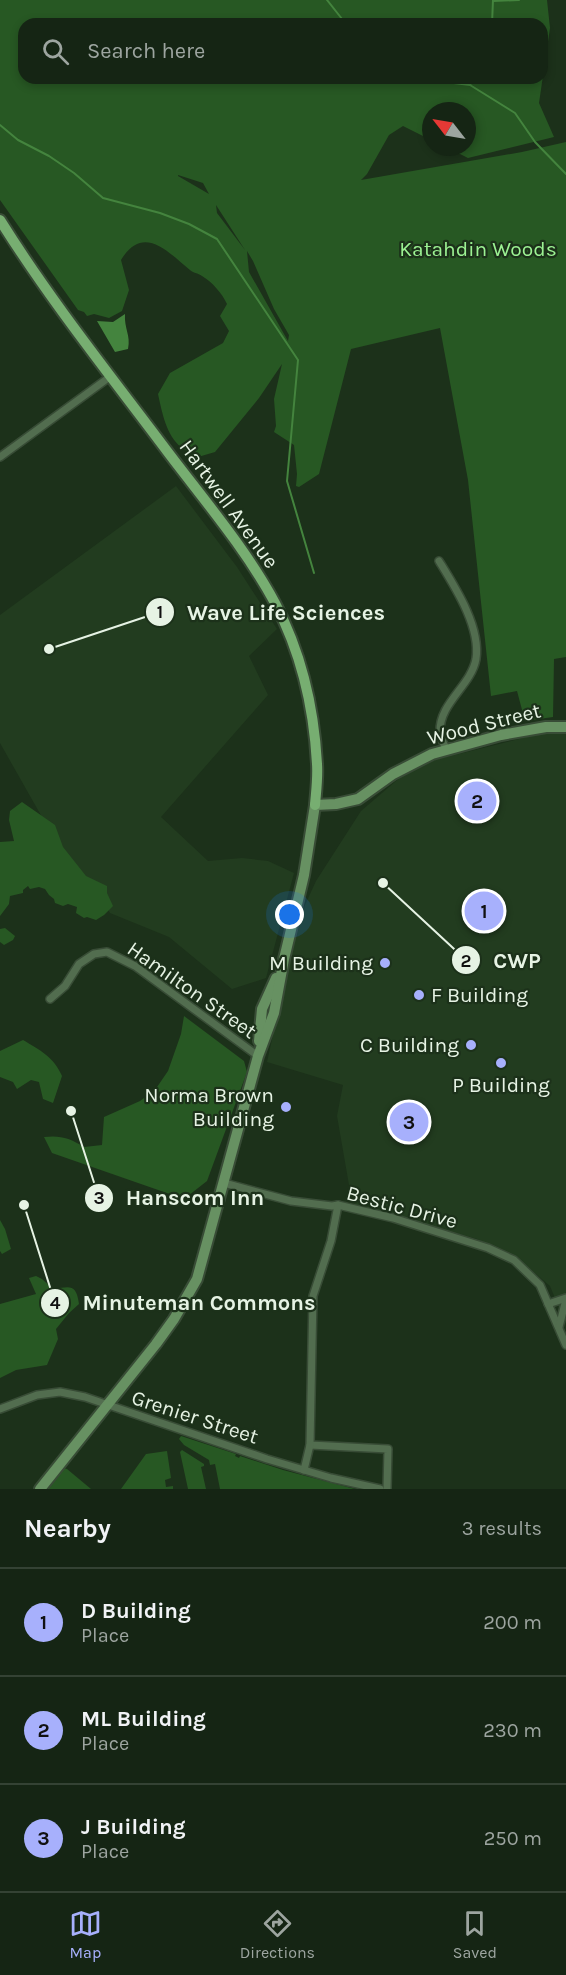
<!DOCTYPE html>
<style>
body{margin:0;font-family:Karla,sans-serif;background:#1e2d1d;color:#f1f3f6}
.compass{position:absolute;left:422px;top:102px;width:54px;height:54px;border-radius:50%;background:#152514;box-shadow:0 3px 9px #0003;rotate:301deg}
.you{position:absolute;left:290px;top:915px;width:21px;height:21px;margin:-15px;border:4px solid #fff;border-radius:50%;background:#1a73e8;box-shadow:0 0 0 9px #1a73e833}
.badge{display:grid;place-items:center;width:39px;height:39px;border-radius:50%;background:#a7b0fc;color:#111;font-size:20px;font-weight:700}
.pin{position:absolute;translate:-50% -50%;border:3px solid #fff;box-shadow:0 2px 6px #0006}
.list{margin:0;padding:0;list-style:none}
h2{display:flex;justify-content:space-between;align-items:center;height:78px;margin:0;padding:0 24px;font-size:26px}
h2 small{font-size:20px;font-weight:400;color:#9da5a0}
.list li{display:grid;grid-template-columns:39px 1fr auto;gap:18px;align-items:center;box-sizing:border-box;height:108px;padding:0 24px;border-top:2px solid #344234}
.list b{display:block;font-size:22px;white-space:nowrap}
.list p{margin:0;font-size:20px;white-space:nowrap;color:#9da5a0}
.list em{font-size:20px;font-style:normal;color:#9da5a0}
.icon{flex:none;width:33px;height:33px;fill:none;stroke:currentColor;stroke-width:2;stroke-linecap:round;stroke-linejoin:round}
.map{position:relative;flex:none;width:566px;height:1489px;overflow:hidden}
.search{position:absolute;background:#152514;box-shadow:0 3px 9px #0003;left:18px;right:18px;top:18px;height:66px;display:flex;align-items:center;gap:15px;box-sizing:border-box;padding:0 21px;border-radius:18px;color:#9da5a0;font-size:22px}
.sheet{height:402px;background:#152514}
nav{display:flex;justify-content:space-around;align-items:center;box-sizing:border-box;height:84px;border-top:2px solid #344234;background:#152514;font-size:16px;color:#9da5a0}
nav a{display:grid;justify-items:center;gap:3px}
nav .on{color:#a7b0fc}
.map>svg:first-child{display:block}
.built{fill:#223c1f}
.green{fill:#275823;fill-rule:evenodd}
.water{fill:#44843e}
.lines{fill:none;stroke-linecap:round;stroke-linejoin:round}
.stream{stroke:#44843e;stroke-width:2}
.street-casing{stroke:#384c36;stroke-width:10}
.secondary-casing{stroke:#384c36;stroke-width:14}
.primary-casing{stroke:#384c36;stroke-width:14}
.street{stroke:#526d4f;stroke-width:7}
.secondary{stroke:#679162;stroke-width:10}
.primary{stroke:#77ae71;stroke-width:10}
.poi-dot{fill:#a7b0fc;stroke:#1c311a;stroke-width:2}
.labels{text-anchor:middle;stroke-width:4.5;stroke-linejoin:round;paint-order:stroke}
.park-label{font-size:21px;fill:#9cf293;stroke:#1c311a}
.street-label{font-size:21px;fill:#e6f3e4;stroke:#1c311a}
.poi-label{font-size:21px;fill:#e6f3e4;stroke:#1c311a;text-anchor:end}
.leader{fill:none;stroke:#e6f3e4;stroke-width:2}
.callout-dot{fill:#e6f3e4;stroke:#1c311a;stroke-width:2}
.mark-label{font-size:18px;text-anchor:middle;font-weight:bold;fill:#111}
.callout-label{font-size:22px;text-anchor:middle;font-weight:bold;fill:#e6f3e4;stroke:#1c311a;stroke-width:4.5;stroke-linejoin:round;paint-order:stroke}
</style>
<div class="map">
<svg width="566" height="1489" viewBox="0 0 566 1489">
<rect width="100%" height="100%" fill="#1c311a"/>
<g class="built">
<path d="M176,486L237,567L277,629L249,656L268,695L161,817L208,861L242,858L268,861L294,873L266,978L232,989L169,937L110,913L93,886L85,893L0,743V615Z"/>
<path d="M551,731H566V1325L550,1286L517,1258L477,1239L345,1202L349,1185L337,1116L343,1085L267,1062L287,971L305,905L316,881L361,811L403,775L431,761Z"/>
</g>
<g class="green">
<path d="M0,0H547L550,28L539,103L554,137L468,158L446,147H467V111H431V140L403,126L389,135L367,174L361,180L522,152L566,142V657L554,659L553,717L525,721L517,691L491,696L468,480L440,328L351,349L319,474L299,487L296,486L297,474L294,445L274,432L276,426L274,399L282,364L259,398L215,452L198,457C192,454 186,451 181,447C166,435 162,412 158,394L170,373L223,343L229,331L220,316L227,304C222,293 212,282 202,276C198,273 193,273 190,270C167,251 143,224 121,260L129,290L122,311L109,318L94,314L87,316L84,312L78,310L0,200ZM24,24H542V78H24ZM178,175L203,183L209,194L178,176ZM216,205L245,250L217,213ZM247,251L253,261L274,309L289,335L288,341L249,272Z"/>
<path d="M22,802L55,825L63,847L86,876L107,886V893L113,906L104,915L96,920L87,917L84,918L76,913L77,907L68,904L63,906L55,903L54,899L49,895L45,889L39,887L30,889L28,886L23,890V893L10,896L9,904L0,916V842L14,841L9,820L10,811Z"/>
<path d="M5,928L15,936L13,940L4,945L0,942V929Z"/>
<path d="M184,1016L244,1061L247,1072L207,1181L184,1199L52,1153L44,1137C60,1135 70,1138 84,1147L102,1145L104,1117L140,1101L155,1090L168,1071L181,1034Z"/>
<path d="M23,1040C40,1050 54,1057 62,1076L53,1103L43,1099L39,1082L31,1080L17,1089L13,1082L0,1077V1051Z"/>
<path d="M0,1220L5,1229L11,1249L2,1254L0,1251Z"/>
<path d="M36,1276L42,1279L53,1289C70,1287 76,1283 79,1304L69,1313L56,1329L58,1339L47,1365L16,1370L0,1378V1304L36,1294L29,1278Z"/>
<path d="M181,1436L236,1454L235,1456L239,1458L240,1456L283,1470L355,1489H220L215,1464L210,1465L209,1460L184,1445L179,1439Z"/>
<path d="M182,1450L204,1464V1466L201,1467L206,1489H188L180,1452Z"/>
<path d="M167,1451L171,1478L165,1480L166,1487L173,1486V1489H121L146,1454Z"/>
<path d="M63,1468L67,1469L91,1489H45Z"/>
</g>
<path class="water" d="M125,314C124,329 131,335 128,349L115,352L97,321L113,322Z"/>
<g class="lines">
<g class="stream">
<path d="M327,0L346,24"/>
<path d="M493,1L519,0"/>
<path d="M492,24L493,0"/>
<path d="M413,78L470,85L473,78"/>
<path d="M470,85L515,113L535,142L566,174"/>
<path d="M0,125L18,140L49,156L74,173L103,198L160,213L189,224L217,239L298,360L287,481L314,573"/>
</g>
<defs>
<g id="street">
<path d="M0,457L111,376"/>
<path d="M439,561C455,587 481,627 476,659C471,686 439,703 440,732C440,737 444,744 446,749"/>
<path d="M50,999L65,986L79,964L94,954L107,952L135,966L258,1056"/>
<path d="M224,1183L291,1201L332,1206L338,1205L393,1218L488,1248L514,1260L540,1285L566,1345"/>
<path d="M338,1205L331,1241L313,1296L310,1445L388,1449L387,1489"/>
<path d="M548,1304L566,1298"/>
<path d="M559,1327L566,1299"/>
<path d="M0,1409L37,1395L60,1392L85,1397L267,1459L331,1478L380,1489"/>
<path d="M304,1470L310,1445"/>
</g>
<g id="secondary">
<path d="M259,1041L262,1009L276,978"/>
<path d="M40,1489L156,1344L174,1319L197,1279L258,1056L274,1013L284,959L304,875L315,805L336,804L358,799L393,774L432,754L501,735L546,727H566"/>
</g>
<path id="primary" d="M0,220C50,300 110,375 167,451C204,500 246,549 275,603C301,652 314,709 317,764C318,778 316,792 315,805"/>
</defs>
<use href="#street" class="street-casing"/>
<use href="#secondary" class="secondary-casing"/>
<use href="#primary" class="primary-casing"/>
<use href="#street" class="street"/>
<use href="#secondary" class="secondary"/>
<use href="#primary" class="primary"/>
</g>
<g class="poi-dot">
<circle cx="385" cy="963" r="6"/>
<circle cx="419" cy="995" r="6"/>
<circle cx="471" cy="1045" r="6"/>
<circle cx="501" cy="1063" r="6"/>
<circle cx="286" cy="1107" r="6"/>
</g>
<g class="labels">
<g class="park-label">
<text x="478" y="256">Katahdin Woods</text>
</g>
<g class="street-label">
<text transform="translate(229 504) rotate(54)" y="7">Hartwell Avenue</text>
<text transform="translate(484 724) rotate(-14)" y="7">Wood Street</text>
<text transform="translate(192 990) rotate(35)" y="7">Hamilton Street</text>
<text transform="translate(402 1207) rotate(15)" y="7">Bestic Drive</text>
<text transform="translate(195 1417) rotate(18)" y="7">Grenier Street</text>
</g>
<g class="poi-label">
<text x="373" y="970">M Building</text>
<text x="431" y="1002" text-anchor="start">F Building</text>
<text x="459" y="1052">C Building</text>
<text x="501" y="1092" text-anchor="middle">P Building</text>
<text x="274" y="1102">Norma Brown<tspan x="274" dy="24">Building</tspan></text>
</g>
</g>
<path class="leader" d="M49 649L160 612M383 883L466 960M71 1111L99 1198M24 1205L55 1303"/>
<g class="callout-dot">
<circle cx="49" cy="649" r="6"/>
<circle cx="383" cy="883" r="6"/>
<circle cx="71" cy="1111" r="6"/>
<circle cx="24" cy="1205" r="6"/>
<circle cx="160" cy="612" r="15"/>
<circle cx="466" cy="960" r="15"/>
<circle cx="99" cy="1198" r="15"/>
<circle cx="55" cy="1303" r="15"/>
</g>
<g class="mark-label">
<text x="160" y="618">1</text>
<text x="466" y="967">2</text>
<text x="99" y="1204">3</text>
<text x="55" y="1309">4</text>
</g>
<g class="callout-label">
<text x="286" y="620">Wave Life Sciences</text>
<text x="517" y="968">CWP</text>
<text x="195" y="1205">Hanscom Inn</text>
<text x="199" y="1310">Minuteman Commons</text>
</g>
</svg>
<svg class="compass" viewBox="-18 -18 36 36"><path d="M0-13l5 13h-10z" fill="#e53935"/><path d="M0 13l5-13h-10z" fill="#9da5a0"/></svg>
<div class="you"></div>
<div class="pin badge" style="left:484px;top:911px">1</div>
<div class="pin badge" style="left:477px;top:801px">2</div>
<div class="pin badge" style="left:409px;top:1122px">3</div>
<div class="search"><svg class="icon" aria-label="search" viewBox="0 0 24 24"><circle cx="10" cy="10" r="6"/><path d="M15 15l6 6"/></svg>Search here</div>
</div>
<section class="sheet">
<h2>Nearby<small>3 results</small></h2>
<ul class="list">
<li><span class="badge">1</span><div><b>D Building</b><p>Place</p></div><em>200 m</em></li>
<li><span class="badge">2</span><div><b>ML Building</b><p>Place</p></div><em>230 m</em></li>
<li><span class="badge">3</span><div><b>J Building</b><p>Place</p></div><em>250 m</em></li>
</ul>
</section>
<nav>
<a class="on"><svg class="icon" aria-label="map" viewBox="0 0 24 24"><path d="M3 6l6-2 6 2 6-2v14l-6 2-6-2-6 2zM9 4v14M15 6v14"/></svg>Map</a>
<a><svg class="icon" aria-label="directions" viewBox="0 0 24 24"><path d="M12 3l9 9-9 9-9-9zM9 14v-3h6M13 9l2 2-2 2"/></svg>Directions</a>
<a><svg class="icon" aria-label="saved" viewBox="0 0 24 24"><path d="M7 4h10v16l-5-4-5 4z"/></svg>Saved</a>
</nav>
